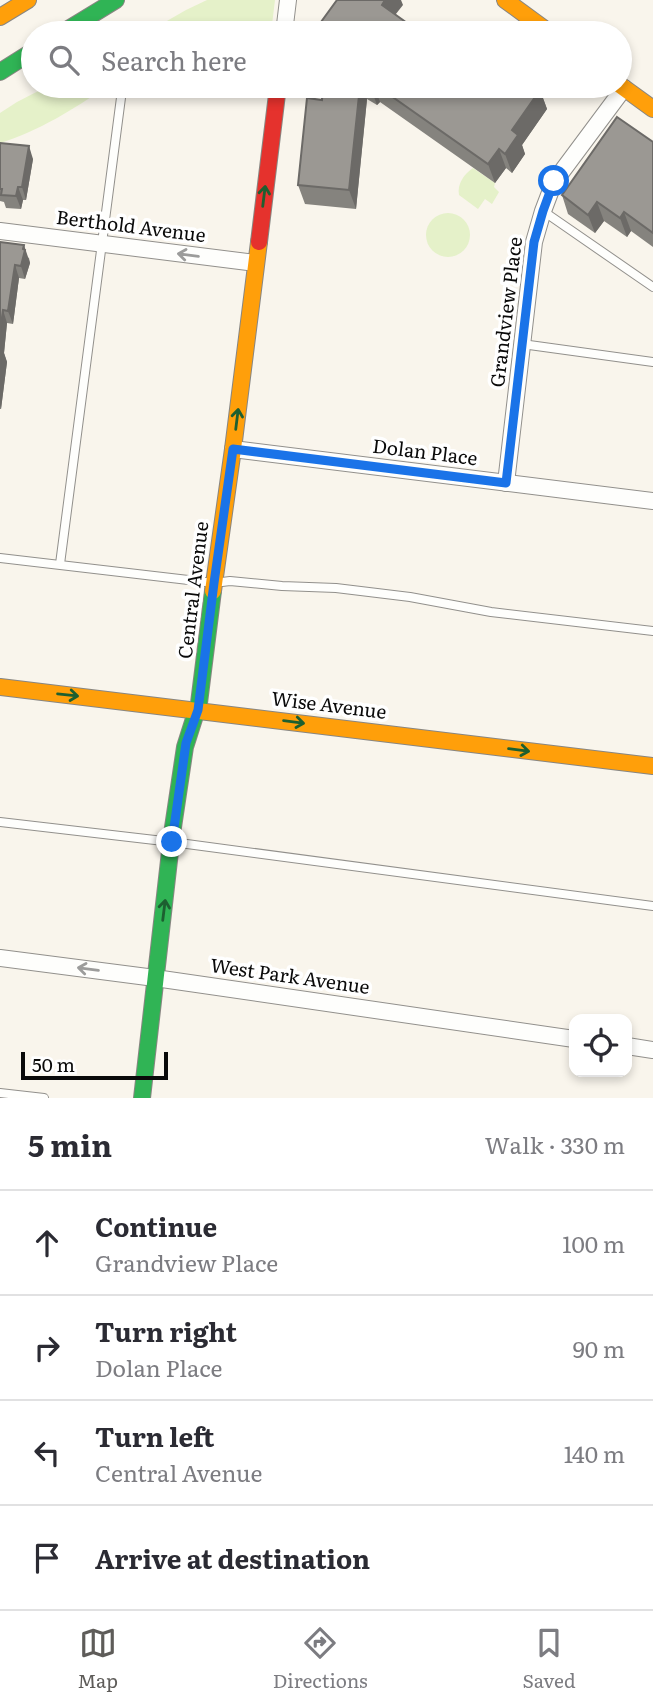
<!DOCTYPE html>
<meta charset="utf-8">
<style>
body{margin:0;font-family:Literata,serif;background:#f2f2f3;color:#2b2b33}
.controls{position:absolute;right:21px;bottom:21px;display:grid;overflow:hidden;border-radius:14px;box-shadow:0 4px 10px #0003}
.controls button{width:63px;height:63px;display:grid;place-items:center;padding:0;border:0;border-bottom:2px solid #e1e1e2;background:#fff;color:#2b2b33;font:35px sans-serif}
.scale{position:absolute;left:21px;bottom:18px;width:147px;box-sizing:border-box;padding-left:7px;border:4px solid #0a0a0a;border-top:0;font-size:19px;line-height:24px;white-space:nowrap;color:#0a0a0a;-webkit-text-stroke:5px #fff;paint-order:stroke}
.stop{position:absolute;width:21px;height:21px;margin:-16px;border:5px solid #1a73e8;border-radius:50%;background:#fff}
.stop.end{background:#1a73e8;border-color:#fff;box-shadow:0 2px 7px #0008}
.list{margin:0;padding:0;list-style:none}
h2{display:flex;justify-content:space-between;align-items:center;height:91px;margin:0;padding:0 28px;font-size:30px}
h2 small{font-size:23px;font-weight:400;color:#7c7c81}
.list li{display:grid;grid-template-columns:46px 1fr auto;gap:21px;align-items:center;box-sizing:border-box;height:105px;padding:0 28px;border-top:2px solid #e1e1e2}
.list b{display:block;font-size:26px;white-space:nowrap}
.list p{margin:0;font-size:23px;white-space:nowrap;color:#7c7c81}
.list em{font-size:23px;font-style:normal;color:#7c7c81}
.icon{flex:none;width:38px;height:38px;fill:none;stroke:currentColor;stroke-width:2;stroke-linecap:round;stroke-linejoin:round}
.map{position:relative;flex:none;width:653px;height:1098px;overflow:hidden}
.search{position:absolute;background:#fff;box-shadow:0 4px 10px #0003;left:21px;right:21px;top:21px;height:77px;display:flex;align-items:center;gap:18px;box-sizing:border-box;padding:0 24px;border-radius:38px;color:#7c7c81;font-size:26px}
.sheet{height:511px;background:#fff}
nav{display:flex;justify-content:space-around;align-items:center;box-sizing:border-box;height:98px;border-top:2px solid #e1e1e2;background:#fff;font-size:19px;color:#7c7c81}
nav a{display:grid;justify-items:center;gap:4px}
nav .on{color:#5e5c59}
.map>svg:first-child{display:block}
.green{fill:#e5f1c9}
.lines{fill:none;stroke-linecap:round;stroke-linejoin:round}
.lane-casing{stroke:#92908c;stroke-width:10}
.street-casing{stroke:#92908c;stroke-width:18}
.fast-casing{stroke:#888682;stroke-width:18}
.slow-casing{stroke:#888682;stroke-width:18}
.jam-casing{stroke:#888682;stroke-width:18}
.lane{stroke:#fefefc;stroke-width:8}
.street{stroke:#fefefc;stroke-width:16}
.fast{stroke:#30b455;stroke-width:16}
.slow{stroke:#ff9f0a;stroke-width:16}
.jam{stroke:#e5322d;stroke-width:16}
.wall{fill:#85837e}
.shaded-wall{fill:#6c6a67}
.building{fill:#9b9893;stroke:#6c6a67;stroke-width:2}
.oneway{stroke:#1d5f30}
.oneway2{stroke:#9c9c9b}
.route{stroke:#1a73e8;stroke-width:9}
.labels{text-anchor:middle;stroke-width:7;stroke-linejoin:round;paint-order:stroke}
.street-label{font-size:19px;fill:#0a0a0a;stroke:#fff}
</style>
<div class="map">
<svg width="653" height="1098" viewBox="0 0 653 1098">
<rect width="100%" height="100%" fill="#f9f5ec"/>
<g class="green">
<path d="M207,0H275L271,33H146L186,10Z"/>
<path d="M48,86H107C76,108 37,132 0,143V113L17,102Z"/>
<path d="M473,168L495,183L494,187L499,192L492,204L485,199L478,209L459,195C457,184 464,174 473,168Z"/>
<circle cx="448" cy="235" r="22"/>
</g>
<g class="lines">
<defs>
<g id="lane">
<path d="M543,211L653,287"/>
<path d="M522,344L653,362"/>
<path d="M0,558L214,583L230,581L282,586L336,588L410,597L491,612L653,631"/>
<path d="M60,564L122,90"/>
<path d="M0,822L172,842L653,906"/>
<path d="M0,1093L44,1098"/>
</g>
<g id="street">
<path d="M284,33L288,0"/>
<path d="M0,231L256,263"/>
<path d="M233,449L653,501"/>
<path d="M506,483L534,242L543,211L554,182L624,88"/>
<path d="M0,958L155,978L574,1039"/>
<path d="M627,1046L653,1050"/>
</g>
<g id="fast">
<path d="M62,33L116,0"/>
<path d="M0,72L33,51"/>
<path d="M142,1098L172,834L185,747L199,703L213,591"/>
</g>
<g id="slow">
<path d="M505,0L550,33"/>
<path d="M0,17L28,0"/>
<path d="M620,85L653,109"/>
<path d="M213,591L233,449L259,242"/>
<path d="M0,687L653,766"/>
</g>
<path id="jam" d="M259,242L278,86"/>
</defs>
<use href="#lane" class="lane-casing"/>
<use href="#street" class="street-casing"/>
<use href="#fast" class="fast-casing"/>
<use href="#slow" class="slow-casing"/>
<use href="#jam" class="jam-casing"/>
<use href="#lane" class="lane"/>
<use href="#street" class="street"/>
<use href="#fast" class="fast"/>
<use href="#slow" class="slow"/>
<use href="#jam" class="jam"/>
</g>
<g class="wall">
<path d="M323,86H495L540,90L547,109L522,145L525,154L512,173L506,168L495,183L380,102L377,105L367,99L356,209L305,204L298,185L322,100Z"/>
<path d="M653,142V247L631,231L627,237L604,221L595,233L568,214L562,195Z"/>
<path d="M0,143L33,159L26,200H23L21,209L6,208L4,202L0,201Z"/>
<path d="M0,242L29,258L30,263L25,279L19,278L13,324L7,323L4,353L7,362L1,409H0Z"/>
</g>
<g class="shaded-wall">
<path d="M385,0H401L403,5L388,24L382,5Z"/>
<path d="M360,86H363L367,99L356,209L349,190Z"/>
<path d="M370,86H374L380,102L377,105Z"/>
<path d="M540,90L547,109L522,145L525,154L512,173L505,154L512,130Z"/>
<path d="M29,146L33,159L26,200L22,187Z"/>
<path d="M499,149L506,168L495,183L488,164Z"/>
<path d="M18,187L23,200L21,209L16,196Z"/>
<path d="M597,202L604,221L595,233L588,215Z"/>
<path d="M624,212L631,231L627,237L620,218Z"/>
<path d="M24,245L30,263L25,279L21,266Z"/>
<path d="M15,265L19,278L13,324L8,311Z"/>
<path d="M3,310L7,323L4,353L7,362L1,409L0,405V332Z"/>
</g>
<g class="building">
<path d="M337,0H385L382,5L421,33H313Z"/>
<path d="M323,86H360L349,190L298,185L307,98L322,100Z"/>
<path d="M377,86H534L540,90L512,130L518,135L505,154L499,149L488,164Z"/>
<path d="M617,117L653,142V233L624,212L620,218L597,202L588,215L562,195Z"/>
<path d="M0,143L29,146L22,187H18L16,196L1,195L2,189H0Z"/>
<path d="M0,242L24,245L23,249L25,250L21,266L15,265L8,311L3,310L0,332Z"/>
<path d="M0,348L2,349L0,365Z"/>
</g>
<defs><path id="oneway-shaft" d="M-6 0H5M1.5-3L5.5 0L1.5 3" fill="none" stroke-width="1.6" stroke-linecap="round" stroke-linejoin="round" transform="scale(1.75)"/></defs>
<g class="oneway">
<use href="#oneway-shaft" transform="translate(264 196) rotate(-83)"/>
<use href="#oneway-shaft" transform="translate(237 419) rotate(-83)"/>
<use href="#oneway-shaft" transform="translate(68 695) rotate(6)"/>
<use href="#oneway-shaft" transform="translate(294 722) rotate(7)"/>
<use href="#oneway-shaft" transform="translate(519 750) rotate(7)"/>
<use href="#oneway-shaft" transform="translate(164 910) rotate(-83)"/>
</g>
<g class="oneway2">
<use href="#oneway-shaft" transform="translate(188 255) rotate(-173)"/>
<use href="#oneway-shaft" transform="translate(88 969) rotate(-173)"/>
</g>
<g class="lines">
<path class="route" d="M172,842L186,743L198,710L214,583L233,449L506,483L534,242L543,211L554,181"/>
</g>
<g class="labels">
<g class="street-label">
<text transform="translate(131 226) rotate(7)" y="7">Berthold Avenue</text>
<text transform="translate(506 312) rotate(-83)" y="7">Grandview Place</text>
<text transform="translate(425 452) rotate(7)" y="7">Dolan Place</text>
<text transform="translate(193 590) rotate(-83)" y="7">Central Avenue</text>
<text transform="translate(329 705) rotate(7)" y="7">Wise Avenue</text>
<text transform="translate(290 976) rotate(8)" y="7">West Park Avenue</text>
</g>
</g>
</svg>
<div class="controls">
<button><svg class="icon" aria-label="locate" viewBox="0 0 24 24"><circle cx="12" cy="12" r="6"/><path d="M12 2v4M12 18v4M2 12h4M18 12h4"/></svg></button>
</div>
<div class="scale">50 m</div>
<div class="stop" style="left:554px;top:181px"></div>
<div class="stop end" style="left:172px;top:842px"></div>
<div class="search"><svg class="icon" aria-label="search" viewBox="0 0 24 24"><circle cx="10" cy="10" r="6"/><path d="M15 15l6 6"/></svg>Search here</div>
</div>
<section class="sheet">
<h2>5 min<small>Walk · 330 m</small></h2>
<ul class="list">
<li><svg class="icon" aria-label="ahead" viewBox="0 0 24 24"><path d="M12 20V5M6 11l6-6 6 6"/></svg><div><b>Continue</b><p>Grandview Place</p></div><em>100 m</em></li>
<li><svg class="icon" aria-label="right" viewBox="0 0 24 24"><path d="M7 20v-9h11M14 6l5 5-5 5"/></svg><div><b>Turn right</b><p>Dolan Place</p></div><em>90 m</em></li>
<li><svg class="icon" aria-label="left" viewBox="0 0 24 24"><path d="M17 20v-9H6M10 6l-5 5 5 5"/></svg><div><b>Turn left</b><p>Central Avenue</p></div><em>140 m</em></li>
<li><svg class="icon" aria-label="arrive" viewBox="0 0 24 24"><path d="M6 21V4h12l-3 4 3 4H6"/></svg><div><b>Arrive at destination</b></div></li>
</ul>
</section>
<nav>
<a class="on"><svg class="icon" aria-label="map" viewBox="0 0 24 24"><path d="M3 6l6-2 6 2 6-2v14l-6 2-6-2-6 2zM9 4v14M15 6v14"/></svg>Map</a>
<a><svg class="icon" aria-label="directions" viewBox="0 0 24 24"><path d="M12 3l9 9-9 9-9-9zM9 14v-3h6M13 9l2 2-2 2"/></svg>Directions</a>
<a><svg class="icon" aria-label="saved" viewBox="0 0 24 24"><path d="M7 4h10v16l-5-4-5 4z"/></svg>Saved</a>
</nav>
